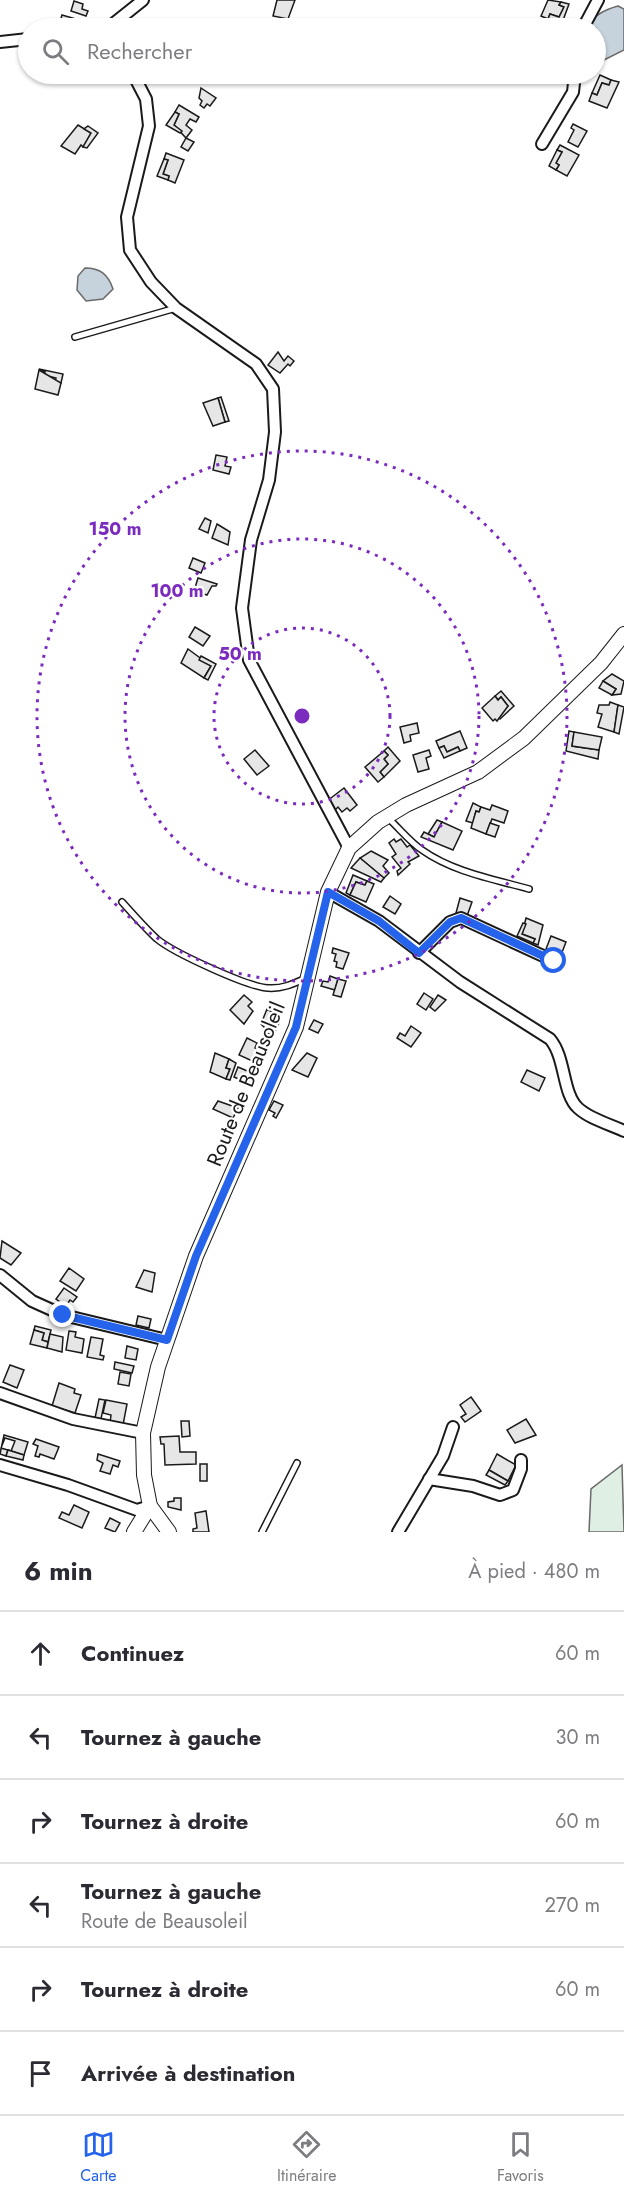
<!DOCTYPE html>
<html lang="fr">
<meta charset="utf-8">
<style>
body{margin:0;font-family:Jost,sans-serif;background:#f7f7f7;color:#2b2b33}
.stop{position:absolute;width:18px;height:18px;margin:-14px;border:4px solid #2563eb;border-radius:50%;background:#fff}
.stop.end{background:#2563eb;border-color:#fff;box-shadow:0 2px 6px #0008}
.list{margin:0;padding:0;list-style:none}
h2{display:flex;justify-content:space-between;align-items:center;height:78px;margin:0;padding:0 24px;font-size:26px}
h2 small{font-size:20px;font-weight:400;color:#7c7c81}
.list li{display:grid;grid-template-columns:39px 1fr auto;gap:18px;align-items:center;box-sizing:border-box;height:84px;padding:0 24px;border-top:2px solid #e1e1e2}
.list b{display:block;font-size:22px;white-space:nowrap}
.list p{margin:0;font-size:20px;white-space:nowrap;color:#7c7c81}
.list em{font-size:20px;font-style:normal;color:#7c7c81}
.icon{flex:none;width:33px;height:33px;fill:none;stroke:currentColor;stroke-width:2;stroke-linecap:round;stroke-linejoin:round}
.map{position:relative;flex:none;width:624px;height:1532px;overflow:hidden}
.search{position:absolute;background:#fff;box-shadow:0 2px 4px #0004;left:18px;right:18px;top:18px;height:66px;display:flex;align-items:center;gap:15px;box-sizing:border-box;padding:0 21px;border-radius:33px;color:#7c7c81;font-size:22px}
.sheet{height:582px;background:#fff}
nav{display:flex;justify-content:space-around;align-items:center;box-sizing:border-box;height:84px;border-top:2px solid #e1e1e2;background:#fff;font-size:16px;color:#7c7c81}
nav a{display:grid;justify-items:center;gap:3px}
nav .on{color:#2563eb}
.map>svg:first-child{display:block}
.green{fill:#e0efe3;stroke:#6a6a6a;stroke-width:1.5}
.water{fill:#c6d2dc;stroke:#6a6a6a;stroke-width:1.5}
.building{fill:#e6e6e6;stroke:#1a1a1a;stroke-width:1.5;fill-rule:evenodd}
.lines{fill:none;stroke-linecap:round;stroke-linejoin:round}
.service-casing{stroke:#1a1a1a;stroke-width:8}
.minor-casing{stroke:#1a1a1a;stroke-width:14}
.tertiary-casing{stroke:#1a1a1a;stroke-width:16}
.service{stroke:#fff;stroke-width:5}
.minor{stroke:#fff;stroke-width:10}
.tertiary{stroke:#fff;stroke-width:14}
.route{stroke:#2563eb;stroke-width:8}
.ring{fill:none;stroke:#7b2cbf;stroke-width:3;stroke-dasharray:3 6}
.labels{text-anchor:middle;stroke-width:4.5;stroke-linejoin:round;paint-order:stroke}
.street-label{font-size:21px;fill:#1a1a1a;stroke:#fff}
.centre{fill:#7b2cbf;stroke:#fff;stroke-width:3}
.ring-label{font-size:18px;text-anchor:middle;font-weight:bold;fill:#7b2cbf;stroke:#fff;stroke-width:4.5;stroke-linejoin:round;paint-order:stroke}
</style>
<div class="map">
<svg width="624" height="1532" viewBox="0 0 624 1532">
<rect width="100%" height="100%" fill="#fff"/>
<path class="green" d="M622,1465L624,1532H589L591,1489Z"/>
<g class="water">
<path d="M618,6L624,9V50L598,63L596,61V28H584C594,16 603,10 618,6Z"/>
<path d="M85,268C100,268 108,274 113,289L103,299L86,301L77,290L78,276Z"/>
</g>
<g class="building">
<path d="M277,0H295L288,19L273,16Z"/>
<path d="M548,0L561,2L559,5L564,7L559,17L550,14L548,19L541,16Z"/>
<path d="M74,1L83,4L82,9L88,11L86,16L71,11Z"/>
<path d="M561,2L569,4L562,23L548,19L550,14L559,17L564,7L559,5Z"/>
<path d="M62,15L76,19L75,24L58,28Z"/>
<path d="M600,75L611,80L609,85L602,83L597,95L592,93Z"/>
<path d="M611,80L619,82L607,108L589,101L592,93L597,95L602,83L609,85Z"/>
<path d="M201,88L216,98L210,106L207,104L204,108L200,105L202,101L199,98Z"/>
<path d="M179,105L199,117L196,122L190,119L186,125L192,130L186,138L174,125L179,114L175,112Z"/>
<path d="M175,112L179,114L174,125L182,131L180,133L166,125Z"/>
<path d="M573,124L587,131L578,147L568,142L574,130L571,128Z"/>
<path d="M78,125L91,133L83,147L81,145L75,154L61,146Z"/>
<path d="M88,126L98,133L87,148L83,147L91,133L84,129Z"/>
<path d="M186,138L194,142L188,151L181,147Z"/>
<path d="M560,145L579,155L567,176L556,170L559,165L556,163L562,152L557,150Z"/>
<path d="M557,150L562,152L556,163L559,165L556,170L549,166Z"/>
<path d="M166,153L184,160L175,183L168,180L169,176L163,174L168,160L164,159Z"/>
<path d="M164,159L168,160L163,174L169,176L168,180L157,176Z"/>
<path d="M278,352L284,361L288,356L294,361L290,366L288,364L280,373L268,365Z"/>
<path d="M39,369L63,374L61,383L55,381L56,378L44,375L45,372Z"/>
<path d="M39,370L61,383L58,395L35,389Z"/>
<path d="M221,397L229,421L225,422L218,398Z"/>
<path d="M218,398L225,422L213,426L203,403Z"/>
<path d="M216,455L227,457L225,466L231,467L229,474L213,470Z"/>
<path d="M205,518L211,521L208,533L199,529Z"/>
<path d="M217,524L230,532L228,545L212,538Z"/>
<path d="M193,558L205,563L201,573L189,568Z"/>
<path d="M198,578L217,584L216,586H212L207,595L194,591Z"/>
<path d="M195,627L210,636L203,646L189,637Z"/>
<path d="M188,649L211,666L204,678L181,663Z"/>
<path d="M201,656L216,664L208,680L204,678L211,666L199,660Z"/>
<path d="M612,674L624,681L621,694L612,695L616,689L603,681Z"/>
<path d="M603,681L616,689L612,695L599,688Z"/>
<path d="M501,691L514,706L500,719L498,717L508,706L501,697L498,700L495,696Z"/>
<path d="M495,696L498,700L501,697L508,706L497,721L495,719L493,721L482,708Z"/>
<path d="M610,702L618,705L614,732L598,727L602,714L597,713L599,705H609Z"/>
<path d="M618,705L624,707L619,734L614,732Z"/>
<path d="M417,723L419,733L410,735L411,741L404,743L400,727Z"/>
<path d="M460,731L467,748L460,751L458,747L447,752L444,746L439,748L436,741Z"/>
<path d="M569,731L574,732L572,746L599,750L598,759L566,751Z"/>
<path d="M574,732L602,737L599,750L572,746Z"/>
<path d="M444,746L447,752L458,747L460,751L444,758L439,748Z"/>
<path d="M388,747L400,761L384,777L380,772L388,764L384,759L388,755L384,751Z"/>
<path d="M255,750L269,766L257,775L244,759Z"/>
<path d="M429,750L431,756L426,758L429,769L418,772L413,755Z"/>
<path d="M384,751L388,755L384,759L388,764L380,772L384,777L378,782L365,767Z"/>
<path d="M344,788L357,805L350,811L347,808L342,812L338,807L335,810L327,801Z"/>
<path d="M473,803L481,807L479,812L476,811L473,823L466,821Z"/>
<path d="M492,805L508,811L504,823L492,819L486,834L471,828L476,811L479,812L481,807L490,810Z"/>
<path d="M437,820L442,822L434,837L428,834Z"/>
<path d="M442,822L462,831L453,850L421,837L424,832L434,837Z"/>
<path d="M490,823L499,826L495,837L486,834Z"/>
<path d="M394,839L396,842L401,839L407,847L410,845L419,856L408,862L410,864L398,875L397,871L401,868L392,857L396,854L389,843Z"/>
<path d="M371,851L388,860L383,866L389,873L384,878L360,858Z"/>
<path d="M360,858L384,878L381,882L351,868Z"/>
<path d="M353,875L367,881L365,885L356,882L350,895L346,893Z"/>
<path d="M367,881L374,884L366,902L350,895L356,882L365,885Z"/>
<path d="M390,896L401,904L395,914L383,907Z"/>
<path d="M460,898L472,902L467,916L456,913Z"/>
<path d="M526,918L543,925L538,945L533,943L535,939L522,934Z"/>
<path d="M523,923L526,924L522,934L535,939L533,943L517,936Z"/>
<path d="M551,936L566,942L561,955L546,949Z"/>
<path d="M333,948L349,953L343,969L336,967L337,962L334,961L336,954L332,953Z"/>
<path d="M330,976L338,979L335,990L321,986L323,981L328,982Z"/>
<path d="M338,979L346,981L341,997L333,995Z"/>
<path d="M424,993L433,999L426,1010L417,1004Z"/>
<path d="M244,995L252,1002L248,1006L253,1011L244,1024L230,1010Z"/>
<path d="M438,995L446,1000L435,1011L430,1007Z"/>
<path d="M267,1009L272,1012L270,1017L280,1021L273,1036L266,1033L267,1030L261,1024Z"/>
<path d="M314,1020L323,1024L318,1033L309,1029Z"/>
<path d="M411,1026L421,1033L411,1047L397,1038L400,1033L405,1036Z"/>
<path d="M247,1038L257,1043L255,1048L259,1050L256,1057L259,1058L257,1063L239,1055Z"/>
<path d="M215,1053L229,1059L226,1068L230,1069L226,1079L210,1072Z"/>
<path d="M307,1053L317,1058L308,1077L292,1070Z"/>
<path d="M229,1059L236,1063L230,1080L226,1079L230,1069L226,1068Z"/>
<path d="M238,1067L252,1073L248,1083L234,1077Z"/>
<path d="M527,1070L545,1078L539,1091L521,1082Z"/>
<path d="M218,1101L238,1108L233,1118L213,1109Z"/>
<path d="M274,1101L283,1105L276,1118L273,1116L275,1113L269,1110Z"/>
<path d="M2,1241L21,1253L11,1265L0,1258Z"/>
<path d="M69,1268L84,1279L76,1291L60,1281Z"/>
<path d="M144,1270L155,1273L152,1292L136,1287Z"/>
<path d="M64,1288L77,1297L73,1302L70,1300L66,1306L56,1299Z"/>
<path d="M138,1316L151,1319L149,1328L136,1325Z"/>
<path d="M35,1326L51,1330L48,1342L42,1340L44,1333L34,1330Z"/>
<path d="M34,1330L44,1333L42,1340L48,1342L47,1348L30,1344Z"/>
<path d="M69,1331L76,1332L75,1337L84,1339L82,1353L66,1350Z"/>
<path d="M50,1334L63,1337L62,1352L47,1348Z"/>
<path d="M91,1337L103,1339L100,1355L104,1356L103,1360L87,1357Z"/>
<path d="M127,1346L138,1349L136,1360L125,1358Z"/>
<path d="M115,1362L134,1366L132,1373L114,1369Z"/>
<path d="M10,1365L24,1370L17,1388L3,1382Z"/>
<path d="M120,1372L131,1374L129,1386L118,1384Z"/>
<path d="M59,1383L75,1389L74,1393L81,1395L75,1413L52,1406Z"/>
<path d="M471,1397L481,1411L465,1422L461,1417L466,1414L460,1405Z"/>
<path d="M99,1399L105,1400L101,1419L95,1418Z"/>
<path d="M106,1400L127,1404L123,1425L110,1423L111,1415L103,1413Z"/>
<path d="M526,1419L536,1435L515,1443L507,1430Z"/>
<path d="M181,1421H189L190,1436L182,1437Z"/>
<path d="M4,1435L28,1442L24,1455L8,1450L6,1456L0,1454ZM5,1438L15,1441L11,1451L1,1448Z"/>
<path d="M179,1436L180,1452H196V1464L165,1465L164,1444H161L160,1437Z"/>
<path d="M36,1439L59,1447L54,1459L40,1454L39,1457L35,1456L38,1446L33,1444Z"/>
<path d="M8,1450L24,1455L23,1460L6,1456Z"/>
<path d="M98,1454L120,1461L118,1467L113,1465L110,1474L100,1471L103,1463L97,1460Z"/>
<path d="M497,1454L516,1465L508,1481L489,1470Z"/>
<rect x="200" y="1464" width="7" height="17"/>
<path d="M489,1470L508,1481L505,1485L486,1475Z"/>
<path d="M174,1498H181V1510L168,1507V1502L174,1501Z"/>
<path d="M74,1505L89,1512L82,1528L59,1518L62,1512L69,1515Z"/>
<path d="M206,1511L209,1532H193V1529L197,1528L195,1513Z"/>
<path d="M110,1518L120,1523L115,1532L105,1528Z"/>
</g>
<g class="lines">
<defs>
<g id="service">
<path d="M75,337L176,308"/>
<path d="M388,818C399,828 410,842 422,850C453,872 493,879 529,889"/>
<path d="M122,902C133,914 145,928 157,939C174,953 248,987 268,988C282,989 293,984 304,979"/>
<path d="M262,1532L297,1463"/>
</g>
<g id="minor">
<path d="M108,28L143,0"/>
<path d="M583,28L598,0"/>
<path d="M0,42L28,39"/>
<path d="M133,74L146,99L149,126L127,217L130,250L151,282L176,308L256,364L273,389L275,432L269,480L251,540L242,608L249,660L349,848"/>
<path d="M542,144L573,92L575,74"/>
<path d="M328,892L379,921L460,982L550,1039C566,1058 562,1093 578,1108C590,1119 609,1124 624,1131"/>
<path d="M419,953L450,922L461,918L554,961"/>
<path d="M0,1275L32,1301L63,1315L167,1340"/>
<path d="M0,1393L73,1419L143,1433"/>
<path d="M0,1465L68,1485L137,1510L150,1506"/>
<path d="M429,1479L473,1486L500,1495L513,1490L521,1469V1460"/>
<path d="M398,1532L443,1456L453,1427"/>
</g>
<g id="tertiary">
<path d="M134,1532L150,1506"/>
<path d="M169,1532L150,1506L144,1475L143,1433L158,1367L196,1256L296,1027L328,892L349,848L378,822L406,805L478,772L524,738L601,663L624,634"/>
</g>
</defs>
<use href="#service" class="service-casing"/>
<use href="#minor" class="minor-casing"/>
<use href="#tertiary" class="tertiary-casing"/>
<use href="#service" class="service"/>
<use href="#minor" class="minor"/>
<use href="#tertiary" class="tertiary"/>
</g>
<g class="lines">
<path class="route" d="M63,1315L167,1340L196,1256L296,1027L328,892L379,921L419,953L450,922L461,918L554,961"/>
</g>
<g class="ring">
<circle cx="302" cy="716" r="88"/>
<circle cx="302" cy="716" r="177"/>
<circle cx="302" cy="716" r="265"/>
</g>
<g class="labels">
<g class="street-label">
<text transform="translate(246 1084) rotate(-68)" y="7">Route de Beausoleil</text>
</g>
</g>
<circle cx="302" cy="716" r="9" class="centre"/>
<g class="ring-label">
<text x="115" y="535">150 m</text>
<text x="177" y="597">100 m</text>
<text x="240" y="660">50 m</text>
</g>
</svg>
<div class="stop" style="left:554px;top:961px"></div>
<div class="stop end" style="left:63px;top:1315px"></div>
<div class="search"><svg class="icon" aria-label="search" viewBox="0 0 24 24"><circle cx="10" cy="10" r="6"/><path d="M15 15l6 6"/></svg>Rechercher</div>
</div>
<section class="sheet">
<h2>6 min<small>À pied · 480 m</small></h2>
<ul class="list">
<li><svg class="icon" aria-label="ahead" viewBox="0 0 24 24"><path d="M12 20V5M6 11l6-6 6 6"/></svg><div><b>Continuez</b></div><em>60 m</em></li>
<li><svg class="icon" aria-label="left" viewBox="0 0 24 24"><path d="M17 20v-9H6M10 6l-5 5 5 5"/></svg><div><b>Tournez à gauche</b></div><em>30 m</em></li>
<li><svg class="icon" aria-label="right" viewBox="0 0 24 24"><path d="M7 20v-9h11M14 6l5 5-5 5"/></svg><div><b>Tournez à droite</b></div><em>60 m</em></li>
<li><svg class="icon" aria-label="left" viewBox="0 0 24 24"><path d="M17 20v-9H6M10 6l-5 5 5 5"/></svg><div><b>Tournez à gauche</b><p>Route de Beausoleil</p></div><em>270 m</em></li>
<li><svg class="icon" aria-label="right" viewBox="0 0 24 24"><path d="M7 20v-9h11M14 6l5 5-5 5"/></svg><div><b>Tournez à droite</b></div><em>60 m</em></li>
<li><svg class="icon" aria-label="arrive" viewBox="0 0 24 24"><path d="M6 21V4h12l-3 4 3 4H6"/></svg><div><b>Arrivée à destination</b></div></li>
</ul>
</section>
<nav>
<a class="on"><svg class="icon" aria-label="map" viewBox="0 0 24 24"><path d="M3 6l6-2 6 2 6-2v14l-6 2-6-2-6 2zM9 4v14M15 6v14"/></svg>Carte</a>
<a><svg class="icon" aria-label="directions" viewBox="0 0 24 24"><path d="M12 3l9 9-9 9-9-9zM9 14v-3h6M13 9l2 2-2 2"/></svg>Itinéraire</a>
<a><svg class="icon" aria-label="saved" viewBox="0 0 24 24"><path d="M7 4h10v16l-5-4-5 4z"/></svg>Favoris</a>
</nav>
